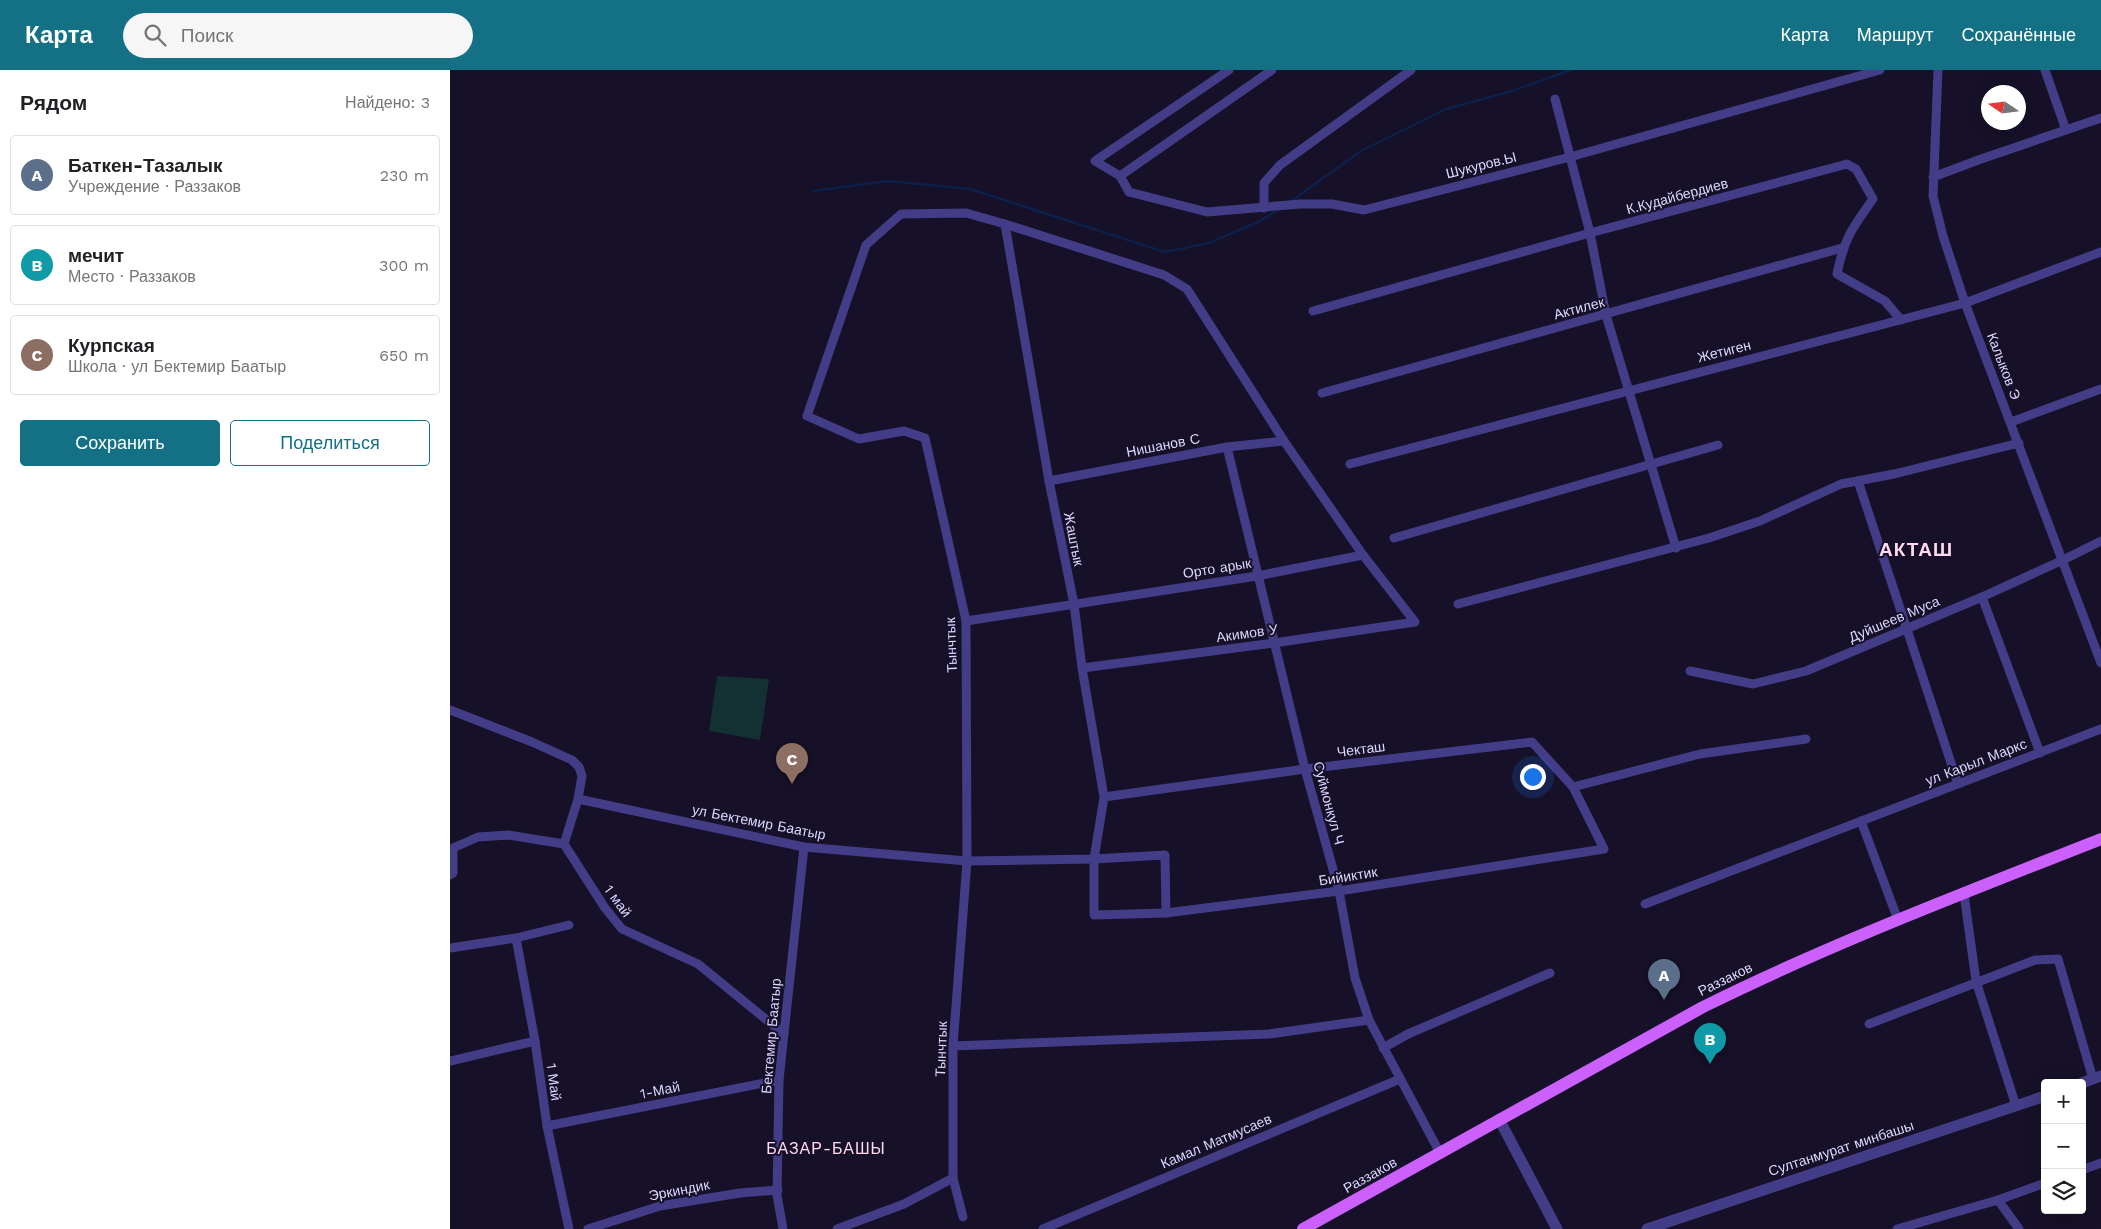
<!DOCTYPE html>
<html lang="ru">
<meta charset="utf-8">
<style>
body{margin:0;font-family:"Work Sans",sans-serif;background:#f6f6f6;color:#202124}
.controls{position:absolute;right:15px;bottom:15px;display:grid;overflow:hidden;border-radius:5px;box-shadow:0 5px 20px #0002}
.controls button{width:45px;height:45px;display:grid;place-items:center;padding:0;border:0;border-bottom:1px solid #e0e0e0;background:#fff;color:#202124;font:25px sans-serif}
.compass{position:absolute;left:1531px;top:15px;width:45px;height:45px;border-radius:50%;background:#fff;box-shadow:0 5px 20px #0002;rotate:283deg}
.you{position:absolute;left:1082px;top:706px;width:18px;height:18px;margin:-12px;border:4px solid #fff;border-radius:50%;background:#1a73e8;box-shadow:0 0 0 8px #1a73e833}
.badge{display:grid;place-items:center;width:32px;height:32px;border-radius:50%;background:#147185;color:#fff;font-size:16px;font-weight:700}
.pin{position:absolute;translate:-50% -41px;filter:drop-shadow(0 1px 2px #0008)}
.pin::after{content:'';position:absolute;top:26px;width:18px;height:15px;background:inherit;clip-path:polygon(0 0,100% 0,50% 100%)}
.list{margin:0;padding:0;list-style:none}
h2{display:flex;justify-content:space-between;align-items:center;height:65px;margin:0;padding:0 20px;font-size:21px}
h2 small{font-size:16px;font-weight:400;color:#757577}
.list li{display:grid;grid-template-columns:32px 1fr auto;gap:15px;align-items:center;box-sizing:border-box;height:80px;margin:0 10px 10px;padding:0 10px;border:1px solid #e0e0e0;border-radius:5px}
.list b{display:block;font-size:19px;white-space:nowrap}
.list p{margin:0;font-size:16px;white-space:nowrap;color:#757577}
.list em{font-size:16px;font-style:normal;color:#757577}
.actions{display:flex;gap:10px;padding:15px 20px}
.actions a{flex:1;padding:11px 0;border:1px solid #147185;border-radius:5px;text-align:center;font-size:18px;color:#147185}
.actions .main{background:#147185;color:#fff}
.icon{flex:none;width:28px;height:28px;fill:none;stroke:currentColor;stroke-width:2;stroke-linecap:round;stroke-linejoin:round}
.map{position:relative;flex:none;width:1651px;height:1159px;overflow:hidden}
header{display:flex;align-items:center;gap:30px;box-sizing:border-box;height:70px;padding:0 25px;background:#147185;color:#fff}
header strong{font-size:24px}
nav{display:flex;gap:28px;margin-inline-start:auto;font-size:18px}
.search{width:350px;height:45px;background:#f6f6f6;display:flex;align-items:center;gap:12px;box-sizing:border-box;padding:0 18px;border-radius:28px;color:#757577;font-size:19px}
main{display:flex}
aside{flex:1;background:#fff}
.map>svg:first-child{display:block}
.green{fill:#133132}
.lines{fill:none;stroke-linecap:round;stroke-linejoin:round}
.stream{stroke:#0d204a;stroke-width:2.5}
.minor{stroke:#433c86;stroke-width:9}
.tertiary{stroke:#433c86;stroke-width:11}
.primary{stroke:#cc60fd;stroke-width:12}
.labels{text-anchor:middle;stroke-width:4;stroke-linejoin:round;paint-order:stroke}
.street-label{font-size:14px;fill:#ded7ff;stroke:#161028}
.quarter-label{font-size:16px;letter-spacing:1px;fill:#ffd9ee;stroke:#161028}
.district-label{font-size:19px;font-weight:bold;letter-spacing:1px;fill:#ffd9ee;stroke:#161028}
</style>
<header>
<strong>Карта</strong>
<div class="search"><svg class="icon" aria-label="search" viewBox="0 0 24 24"><circle cx="10" cy="10" r="6"/><path d="M15 15l6 6"/></svg>Поиск</div>
<nav><a>Карта</a><a>Маршрут</a><a>Сохранённые</a></nav>
</header>
<main>
<aside>
<h2>Рядом<small>Найдено: 3</small></h2>
<ul class="list">
<li><span class="badge" style="background:#5c6f8a">A</span><div><b>Баткен-Тазалык</b><p>Учреждение · Раззаков</p></div><em>230 m</em></li>
<li><span class="badge" style="background:#0f9aa8">B</span><div><b>мечит</b><p>Место · Раззаков</p></div><em>300 m</em></li>
<li><span class="badge" style="background:#8d6e63">C</span><div><b>Курпская</b><p>Школа · ул Бектемир Баатыр</p></div><em>650 m</em></li>
</ul>
<div class="actions"><a class="main">Сохранить</a><a>Поделиться</a></div>
</aside>
<div class="map">
<svg width="1651" height="1159" viewBox="0 0 1651 1159">
<rect width="100%" height="100%" fill="#161028"/>
<path class="green" d="M267,606L319,609L310,670L259,661Z"/>
<g class="lines">
<g class="stream">
<path d="M364,121L437,111L520,119L715,182L759,173L810,151L829,139"/>
<path d="M840,132L911,81L996,39L1059,22L1121,0"/>
</g>
<g class="minor">
<path d="M779,0L645,91L670,106L679,122L757,142L850,134H882L914,140L1120,87L1430,0"/>
<path d="M1488,0L1483,126L1493,166L1515,233L1651,593"/>
<path d="M1595,0L1616,60"/>
<path d="M1105,29L1140,163L1156,245L1226,478"/>
<path d="M670,106L822,0"/>
<path d="M1483,107L1531,89L1651,48"/>
<path d="M814,138V113L830,95L961,0"/>
<path d="M555,154L599,411L624,534L632,598L654,727L644,789V845L716,843L889,821L1154,779L1123,717L1082,672L855,699L654,727"/>
<path d="M863,241L1140,163L1397,94L1406,99L1423,129C1402,158 1394,169 1387,204L1435,231L1451,250"/>
<path d="M872,323L1392,178"/>
<path d="M1561,352L1651,319"/>
<path d="M777,377L855,699L889,821L905,908L919,950L990,1083"/>
<path d="M900,394L1515,233L1651,182"/>
<path d="M599,411L777,377L834,371"/>
<path d="M1408,411L1508,714"/>
<path d="M944,468L1268,375"/>
<path d="M1532,527L1590,683"/>
<path d="M1008,534L1259,468L1310,451L1391,414L1444,404L1569,373"/>
<path d="M516,551L807,506L913,485"/>
<path d="M1240,601L1303,614L1356,601L1532,527L1613,490L1651,471"/>
<path d="M0,640L82,672L122,690L129,697L132,706L128,729L114,774"/>
<path d="M1123,717L1250,684L1356,669"/>
<path d="M128,729L354,777L517,791L644,789L715,785L716,843"/>
<path d="M1411,751L1448,850"/>
<path d="M0,805L3,803V778L28,767L58,765L114,774L155,838L172,859L248,894L334,964"/>
<path d="M1514,824L1526,911L1566,1036"/>
<path d="M1195,834L1651,659"/>
<path d="M66,868L85,971L97,1056L119,1159"/>
<path d="M0,878L66,868L119,855"/>
<path d="M1419,954L1585,890L1608,889L1643,1009"/>
<path d="M503,976L819,964L919,950"/>
<path d="M933,978L958,964L1100,903"/>
<path d="M0,991L85,971"/>
<path d="M97,1056L329,1010"/>
<path d="M1632,1100L1651,1093"/>
<path d="M1548,1130L1569,1159"/>
<path d="M513,1147L503,1108V976L517,791L516,551L475,368L454,361L409,369L357,346L416,175L451,144L516,143L555,154L714,205L737,219L834,371L913,485L965,552L824,573L632,598"/>
<path d="M138,1159L210,1136L290,1123L328,1120"/>
<path d="M333,1159L327,1125L329,1010L354,777"/>
<path d="M387,1159L454,1134L503,1108"/>
<path d="M593,1159L950,1009"/>
<path d="M1447,1159L1548,1130L1595,1113"/>
</g>
<g class="tertiary">
<path d="M1632,1013L1651,1006"/>
<path d="M1049,1049L1107,1159"/>
<path d="M1197,1159L1595,1026"/>
</g>
<path class="primary" d="M853,1159L1253,937C1382,873 1517,822 1651,769"/>
</g>
<g class="labels">
<g class="street-label">
<text transform="translate(1031 95) rotate(-14)" y="5">Шукуров.Ы</text>
<text transform="translate(1227 126) rotate(-15)" y="5">К.Кудайбердиев</text>
<text transform="translate(1129 238) rotate(-15)" y="5">Актилек</text>
<text transform="translate(1274 281) rotate(-14)" y="5">Жетиген</text>
<text transform="translate(1554 296) rotate(69)" y="5">Калыков Э</text>
<text transform="translate(713 375) rotate(-11)" y="5">Нишанов С</text>
<text transform="translate(624 469) rotate(79)" y="5">Жаштык</text>
<text transform="translate(767 498) rotate(-9)" y="5">Орто арык</text>
<text transform="translate(1444 549) rotate(-23)" y="5">Дуйшеев Муса</text>
<text transform="translate(797 563) rotate(-8)" y="5">Акимов У</text>
<text transform="translate(501 575) rotate(-92)" y="5">Тынчтык</text>
<text transform="translate(911 679) rotate(-7)" y="5">Чекташ</text>
<text transform="translate(1526 692) rotate(-21)" y="5">ул Карыл Маркс</text>
<text transform="translate(879 733) rotate(75)" y="5">Суймонкул Ч</text>
<text transform="translate(309 752) rotate(11)" y="5">ул Бектемир Баатыр</text>
<text transform="translate(898 806) rotate(-9)" y="5">Бийиктик</text>
<text transform="translate(168 831) rotate(54)" y="5">1 май</text>
<text transform="translate(1275 909) rotate(-26)" y="5">Раззаков</text>
<text transform="translate(321 966) rotate(-85)" y="5">Бектемир Баатыр</text>
<text transform="translate(491 979) rotate(-88)" y="5">Тынчтык</text>
<text transform="translate(104 1012) rotate(82)" y="5">1 Май</text>
<text transform="translate(210 1020) rotate(-11)" y="5">1-Май</text>
<text transform="translate(766 1071) rotate(-23)" y="5">Камал Матмусаев</text>
<text transform="translate(1391 1078) rotate(-18)" y="5">Султанмурат минбашы</text>
<text transform="translate(920 1105) rotate(-29)" y="5">Раззаков</text>
<text transform="translate(229 1120) rotate(-11)" y="5">Эркиндик</text>
</g>
<g class="quarter-label">
<text x="376" y="1084">БАЗАР-БАШЫ</text>
</g>
<g class="district-label">
<text x="1466" y="486">АКТАШ</text>
</g>
</g>
</svg>
<div class="controls">
<button>+</button>
<button>−</button>
<button><svg class="icon" aria-label="layers" viewBox="0 0 24 24"><path d="M12 4l9 5-9 5-9-5zM3 14l9 5 9-5"/></svg></button>
</div>
<svg class="compass" viewBox="-18 -18 36 36"><path d="M0-13l5 13h-10z" fill="#e53935"/><path d="M0 13l5-13h-10z" fill="#757577"/></svg>
<div class="you"></div>
<div class="pin badge" style="left:1214px;top:930px;background:#5c6f8a">A</div>
<div class="pin badge" style="left:1260px;top:994px;background:#0f9aa8">B</div>
<div class="pin badge" style="left:342px;top:714px;background:#8d6e63">C</div>
</div>
</main>
